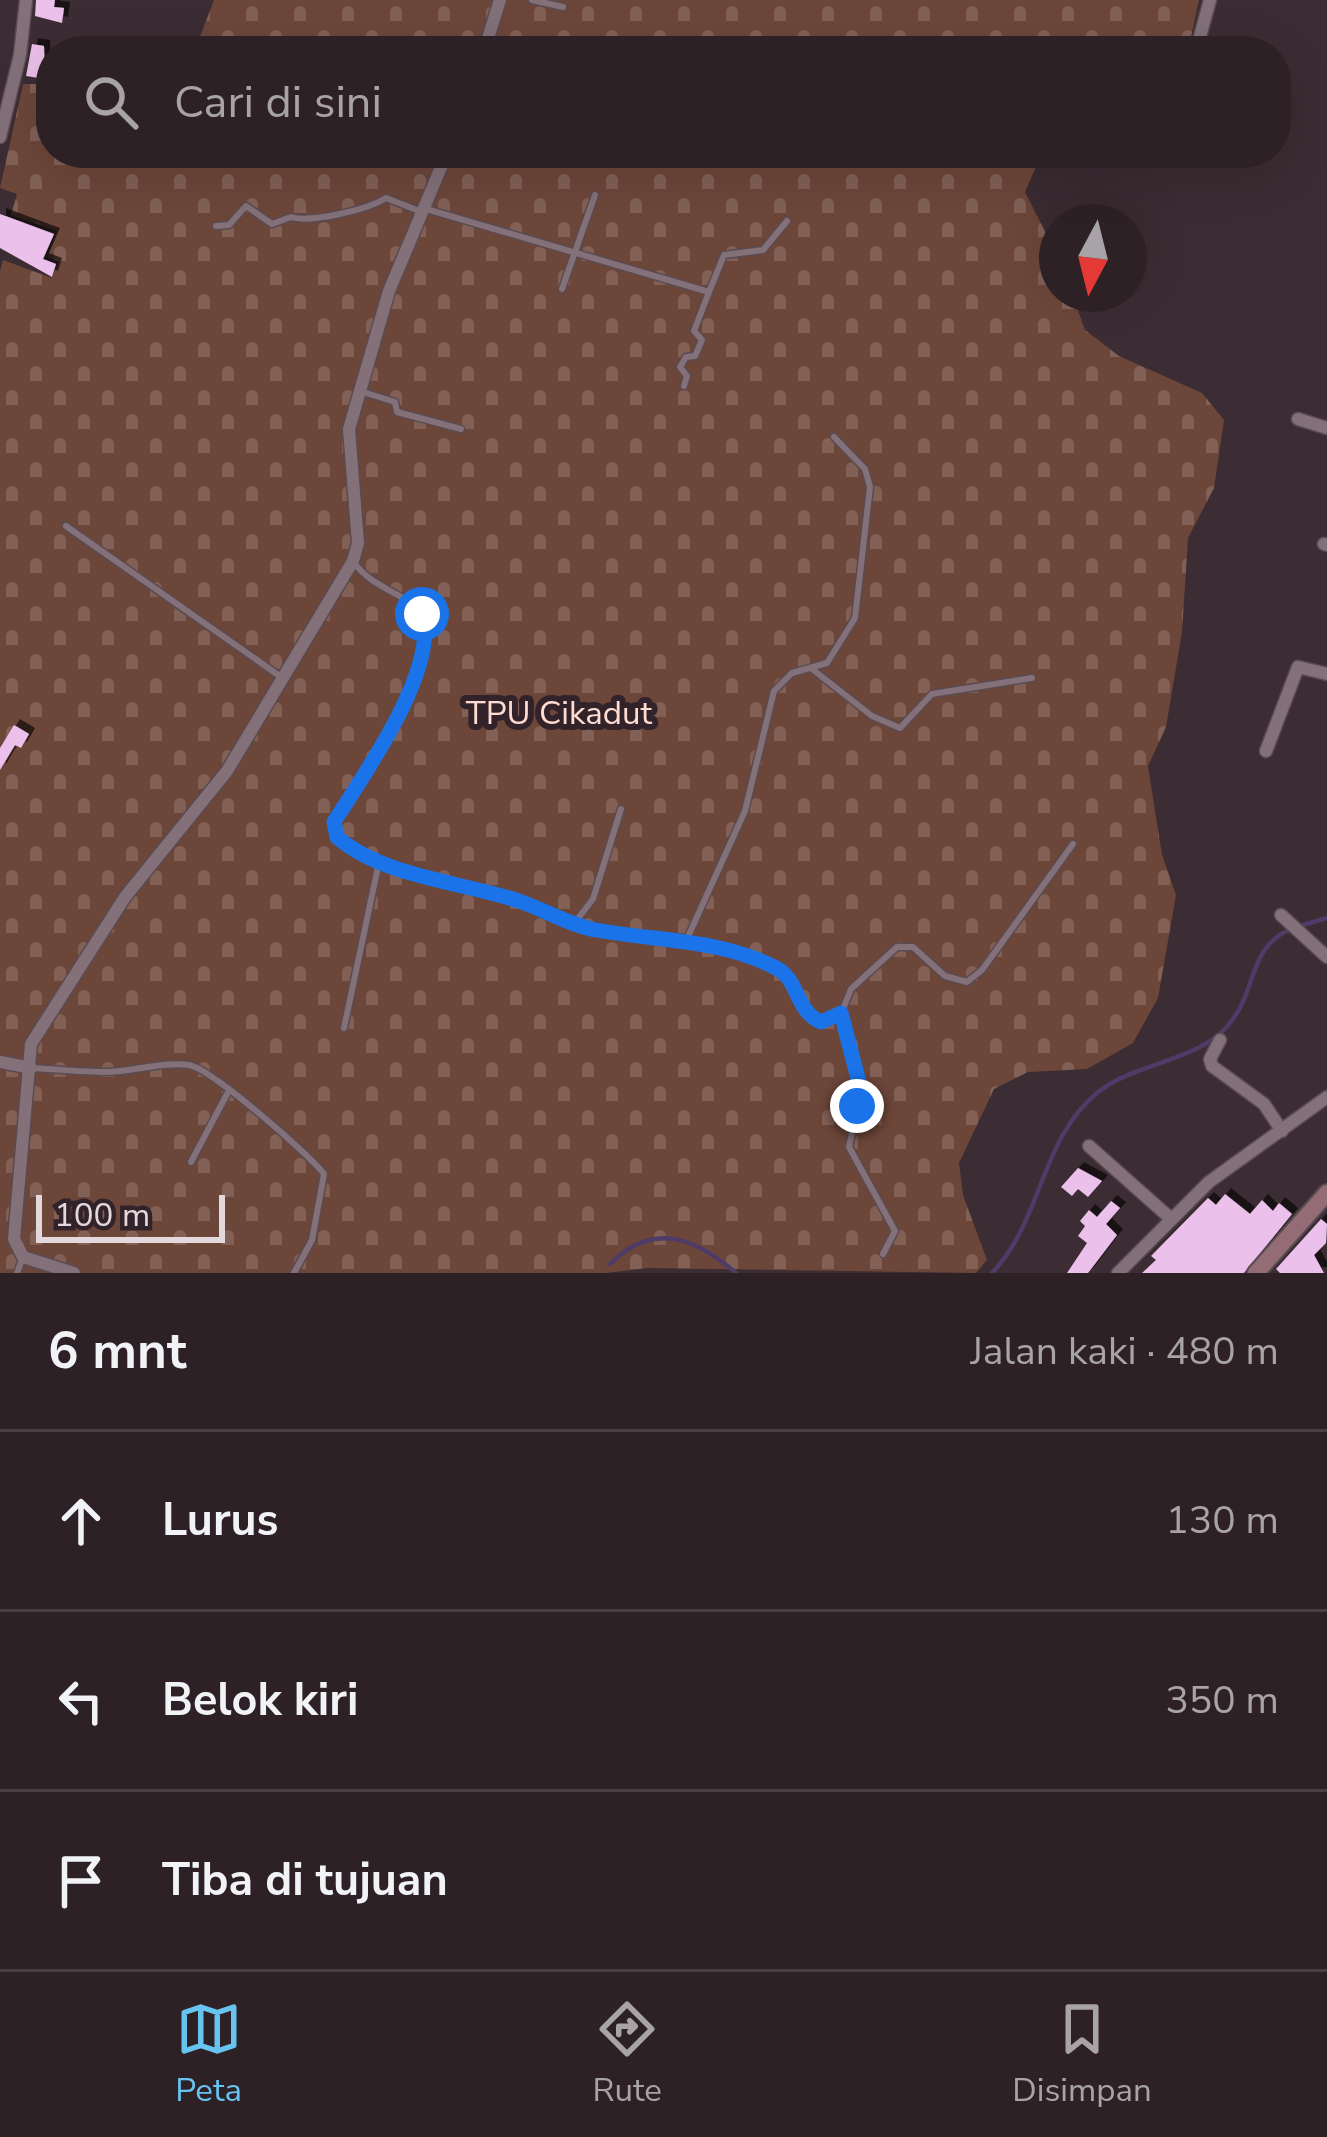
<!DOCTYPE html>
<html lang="id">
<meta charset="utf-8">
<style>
body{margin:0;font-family:"Nunito Sans",sans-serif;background:#35292e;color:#f1f3f6}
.compass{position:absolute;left:1039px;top:204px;width:108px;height:108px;border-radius:50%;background:#2d2126;box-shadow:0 12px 48px #0002;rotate:187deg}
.scale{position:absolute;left:36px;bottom:30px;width:189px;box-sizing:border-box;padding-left:12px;border:6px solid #e3d8dc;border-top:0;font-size:33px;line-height:42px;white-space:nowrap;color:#e3d8dc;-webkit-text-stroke:9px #322229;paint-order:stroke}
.stop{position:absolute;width:36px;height:36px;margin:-27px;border:9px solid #1a73e8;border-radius:50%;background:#fff}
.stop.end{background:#1a73e8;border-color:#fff;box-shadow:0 3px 12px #0008}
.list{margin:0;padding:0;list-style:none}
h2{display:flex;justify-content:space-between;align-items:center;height:156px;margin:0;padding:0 48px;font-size:51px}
h2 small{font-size:39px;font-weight:400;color:#a7a3a7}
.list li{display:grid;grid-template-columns:78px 1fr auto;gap:36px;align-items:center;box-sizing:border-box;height:180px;padding:0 48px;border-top:3px solid #483e43}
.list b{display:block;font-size:45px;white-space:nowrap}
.list em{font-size:39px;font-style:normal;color:#a7a3a7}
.icon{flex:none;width:66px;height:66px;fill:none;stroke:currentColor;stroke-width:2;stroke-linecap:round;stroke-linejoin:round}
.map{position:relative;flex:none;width:1327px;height:1273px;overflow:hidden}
.search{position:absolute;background:#2d2126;box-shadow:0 12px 48px #0002;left:36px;right:36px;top:36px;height:132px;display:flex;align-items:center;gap:30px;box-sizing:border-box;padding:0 42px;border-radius:48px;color:#a7a3a7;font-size:45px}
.sheet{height:696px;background:#2d2126}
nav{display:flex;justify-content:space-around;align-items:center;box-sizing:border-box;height:168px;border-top:3px solid #483e43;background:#2d2126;font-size:33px;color:#a7a3a7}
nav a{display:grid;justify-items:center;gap:6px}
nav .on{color:#67c4f0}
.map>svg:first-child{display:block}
.cemetery{fill:url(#cemetery-stones)}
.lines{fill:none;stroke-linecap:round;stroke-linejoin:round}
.stream{stroke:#4e3b67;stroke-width:4.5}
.building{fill:#ebc0ea;filter:url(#shadow)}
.lane-casing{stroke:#594b51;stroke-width:9}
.street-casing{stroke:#594b51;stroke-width:15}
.secondary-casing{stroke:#594b51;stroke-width:20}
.lane{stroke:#837078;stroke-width:6}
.street{stroke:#837078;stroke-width:12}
.secondary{stroke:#936c75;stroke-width:16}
.route{stroke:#1a73e8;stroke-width:15}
.labels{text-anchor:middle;stroke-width:12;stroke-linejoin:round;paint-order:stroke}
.park-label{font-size:33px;fill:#fedcd1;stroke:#322229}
</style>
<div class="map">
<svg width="1327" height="1273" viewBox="0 0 1327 1273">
<defs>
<pattern id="cemetery-stones" width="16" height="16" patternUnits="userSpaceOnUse" patternTransform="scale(3)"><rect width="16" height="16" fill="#6d463a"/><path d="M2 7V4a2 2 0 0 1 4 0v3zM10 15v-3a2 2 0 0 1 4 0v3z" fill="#826056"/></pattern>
<filter id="shadow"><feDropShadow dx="6" dy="-6" stdDeviation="0" flood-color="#0009"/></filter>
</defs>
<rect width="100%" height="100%" fill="#3c2c33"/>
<g class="cemetery">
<path d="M214,0H1199L1188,51H184L198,42Z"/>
<path d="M23,84H51V153H1042L1025,192L1057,255V294H1072L1085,330L1119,356L1202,393L1224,420L1214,488L1188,538L1182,632L1166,727L1148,766L1162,855L1176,895L1158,998L1133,1043L1087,1069L1028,1072L994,1089L959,1163L963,1195L987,1260L976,1273L648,1268L606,1273H0V271L3,260L52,278L58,262L47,257L57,231L11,215L17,194L0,188Z"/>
</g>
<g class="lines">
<g class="stream">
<path d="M1300,926L1327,918"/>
<path d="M610,1264C653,1221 694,1237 736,1273"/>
<path d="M992,1273C1043,1219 1040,1140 1097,1093C1137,1060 1203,1063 1233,1019C1256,988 1250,947 1289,930"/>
</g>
</g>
<g class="building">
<path d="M36,0H55L54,7L64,8L62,23L35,16Z"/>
<path d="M32,44L44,46L45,79L26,76Z"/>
<path d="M0,214L54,234L43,259L56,264L52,277L0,248Z"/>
<path d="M14,725L29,734L21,748L15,745L0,770V748Z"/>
<path d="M1078,1168L1102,1181L1088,1197L1078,1189L1072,1196L1061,1187Z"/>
<path d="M1225,1194L1250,1214L1262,1200L1273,1211L1279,1203L1292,1214L1244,1273H1142L1156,1260L1151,1256L1208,1198L1216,1205Z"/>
<path d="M1111,1201L1120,1208L1106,1224L1117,1235L1088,1273H1067L1087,1243L1078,1236L1085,1226L1080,1221L1089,1210L1097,1217Z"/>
<path d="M1321,1219L1327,1224L1326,1243L1314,1255L1324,1273H1280L1276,1269Z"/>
</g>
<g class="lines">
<defs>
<g id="lane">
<path d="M532,0L563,7"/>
<path d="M423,208L709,292L694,331L702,340L695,356L686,357L680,367L687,376L684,386"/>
<path d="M216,226L229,225L246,206L272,224L291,217C310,223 367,210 386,198L422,212"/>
<path d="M562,289L595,195"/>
<path d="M709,292L724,255L763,250L787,221"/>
<path d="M360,391L395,402L397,412L461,429"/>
<path d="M66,526L281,677"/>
<path d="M355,564C374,589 409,595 421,613C447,652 356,787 334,822C334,858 421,872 449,881C473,888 497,893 520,902C546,911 570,926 597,931C656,941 722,939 776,968C799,980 795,1011 821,1022L841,1014L851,989L897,947H913L945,976L967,982L982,970L1073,844"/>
<path d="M812,669L872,716L900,728L932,694L1032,678"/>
<path d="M573,925L593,899L621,809"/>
<path d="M686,941L745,811L774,691L792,673L827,663L855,618L870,487L865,469L834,437"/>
<path d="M841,1014L861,1090L849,1147L895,1231L883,1254"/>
<path d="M344,1028L379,862"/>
<path d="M31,1068C56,1069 81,1072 105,1072C133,1072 162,1061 189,1065C210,1068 308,1153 324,1174L312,1240L294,1273"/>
<path d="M191,1162L227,1094"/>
<path d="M17,1273L23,1257"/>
</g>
<g id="street">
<path d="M484,51L500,0"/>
<path d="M1196,51L1210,0"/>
<path d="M0,137L20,55L26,0"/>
<path d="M1298,419L1327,428"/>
<path d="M1324,544L1327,545"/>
<path d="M1266,751L1298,667L1327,674"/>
<path d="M1281,915L1327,957"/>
<path d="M1220,1040L1210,1059L1212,1066L1264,1104L1282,1131"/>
<path d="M0,1062L31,1068"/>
<path d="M1089,1146L1169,1217"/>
<path d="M74,1273L23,1257L14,1239L31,1044L125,897L227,771L353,561L358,543L349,429L389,291L447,153"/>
<path d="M1118,1273L1209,1182L1327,1097"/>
</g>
<path id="secondary" d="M1256,1273L1327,1193"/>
</defs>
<use href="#lane" class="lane-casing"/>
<use href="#street" class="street-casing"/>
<use href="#secondary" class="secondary-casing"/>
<use href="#lane" class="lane"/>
<use href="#street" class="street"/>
<use href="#secondary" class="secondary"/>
</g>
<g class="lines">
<path class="route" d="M422,614C440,668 363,776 334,822L337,837C383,877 462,882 519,901C545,910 569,925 596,930C656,941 721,939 776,968C799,979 795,1011 821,1022L841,1013L861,1090L857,1106"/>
</g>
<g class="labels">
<g class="park-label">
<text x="559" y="724">TPU Cikadut</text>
</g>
</g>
</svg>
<svg class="compass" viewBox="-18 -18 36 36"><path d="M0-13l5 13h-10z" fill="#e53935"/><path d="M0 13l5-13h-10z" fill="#a7a3a7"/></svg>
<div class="scale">100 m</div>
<div class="stop" style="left:422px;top:614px"></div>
<div class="stop end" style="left:857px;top:1106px"></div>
<div class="search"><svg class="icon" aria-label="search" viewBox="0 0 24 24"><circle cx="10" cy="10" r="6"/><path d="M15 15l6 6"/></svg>Cari di sini</div>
</div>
<section class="sheet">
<h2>6 mnt<small>Jalan kaki · 480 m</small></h2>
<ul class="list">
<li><svg class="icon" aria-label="ahead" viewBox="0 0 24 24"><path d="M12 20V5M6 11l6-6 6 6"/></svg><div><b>Lurus</b></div><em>130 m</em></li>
<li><svg class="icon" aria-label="left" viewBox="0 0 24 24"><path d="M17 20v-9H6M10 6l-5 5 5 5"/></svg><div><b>Belok kiri</b></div><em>350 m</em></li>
<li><svg class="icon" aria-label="arrive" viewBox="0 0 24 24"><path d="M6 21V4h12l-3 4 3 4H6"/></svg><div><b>Tiba di tujuan</b></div></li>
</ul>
</section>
<nav>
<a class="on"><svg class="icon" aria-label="map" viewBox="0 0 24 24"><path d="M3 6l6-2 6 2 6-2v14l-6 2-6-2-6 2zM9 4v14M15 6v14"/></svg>Peta</a>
<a><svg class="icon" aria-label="directions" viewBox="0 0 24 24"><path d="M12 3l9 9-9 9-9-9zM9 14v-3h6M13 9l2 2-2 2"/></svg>Rute</a>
<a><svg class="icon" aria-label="saved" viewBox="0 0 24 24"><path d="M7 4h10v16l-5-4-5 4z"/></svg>Disimpan</a>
</nav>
